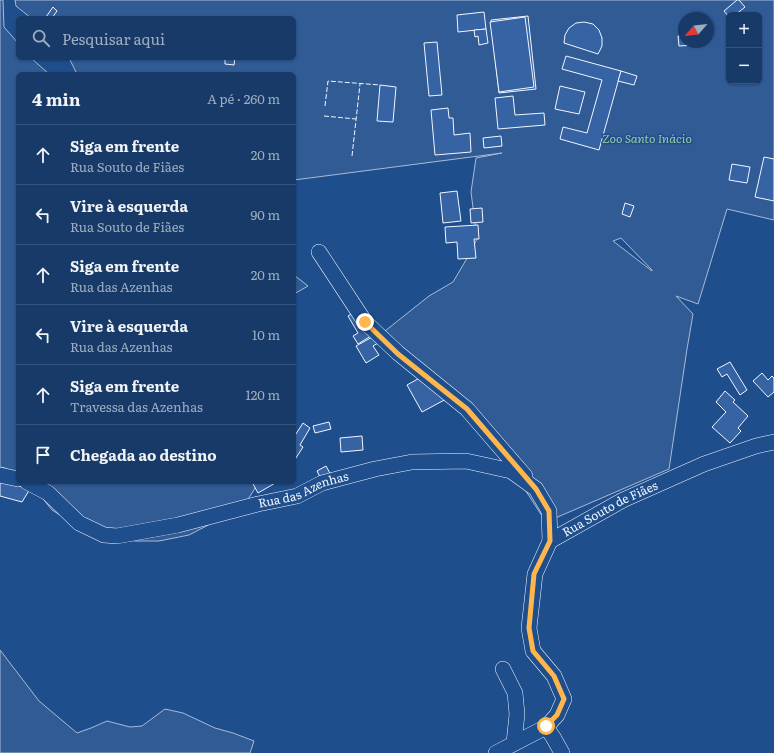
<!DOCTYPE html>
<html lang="pt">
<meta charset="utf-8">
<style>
body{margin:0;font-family:Literata,serif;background:#20416f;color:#f1f3f6}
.controls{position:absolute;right:12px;top:12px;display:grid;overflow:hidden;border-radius:6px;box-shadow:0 1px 3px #0004}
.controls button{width:36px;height:36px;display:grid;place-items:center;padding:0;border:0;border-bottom:1px solid #36547d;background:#173a69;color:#f1f3f6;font:20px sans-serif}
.compass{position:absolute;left:678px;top:12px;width:36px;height:36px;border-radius:50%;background:#173a69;box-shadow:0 1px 3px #0004;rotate:242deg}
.stop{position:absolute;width:12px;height:12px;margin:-9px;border:3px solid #ffb74d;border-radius:50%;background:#fff}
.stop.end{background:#ffb74d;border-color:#fff;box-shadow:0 1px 4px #0008}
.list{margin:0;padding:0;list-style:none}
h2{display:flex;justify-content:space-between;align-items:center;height:52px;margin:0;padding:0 16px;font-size:17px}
h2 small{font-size:13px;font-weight:400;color:#9eadc0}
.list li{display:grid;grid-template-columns:26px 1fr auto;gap:12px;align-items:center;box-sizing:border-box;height:60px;padding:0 16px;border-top:1px solid #36547d}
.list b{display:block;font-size:15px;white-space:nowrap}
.list p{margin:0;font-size:13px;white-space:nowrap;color:#9eadc0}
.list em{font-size:13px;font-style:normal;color:#9eadc0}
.icon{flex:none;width:22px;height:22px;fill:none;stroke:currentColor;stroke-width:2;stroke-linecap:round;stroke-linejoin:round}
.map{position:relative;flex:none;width:774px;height:753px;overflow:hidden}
.search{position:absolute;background:#173a69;box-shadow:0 1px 3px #0004;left:16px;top:16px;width:280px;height:44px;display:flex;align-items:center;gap:10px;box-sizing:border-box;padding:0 14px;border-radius:6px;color:#9eadc0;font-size:15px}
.panel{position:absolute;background:#173a69;box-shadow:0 1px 3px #0004;left:16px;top:72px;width:280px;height:412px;border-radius:6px}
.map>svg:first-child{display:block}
.green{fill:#305b95;stroke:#a8bbd7;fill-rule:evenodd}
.building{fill:#3563a3;stroke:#f2f6ff}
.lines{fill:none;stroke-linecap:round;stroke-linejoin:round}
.minor-casing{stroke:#f2f6ff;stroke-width:16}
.minor{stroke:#1f4e8c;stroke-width:15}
.fence{stroke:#f2f6ff;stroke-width:1;stroke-dasharray:5 2;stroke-linecap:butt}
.route{stroke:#ffb74d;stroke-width:5}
.labels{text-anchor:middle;stroke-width:3;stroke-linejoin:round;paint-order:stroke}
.park-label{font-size:12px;font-style:italic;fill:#97c8a6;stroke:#1f4e8c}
.street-label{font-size:12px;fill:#f2f6ff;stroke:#1f4e8c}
</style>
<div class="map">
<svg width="774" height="753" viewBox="0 0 774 753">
<rect width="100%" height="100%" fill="#1f4e8c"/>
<g class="green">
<path d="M0,0H3L4,27L18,43V58H31L49,74H18V476L5,468L0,467Z"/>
<path d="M15,0H774V220L727,209L698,304L676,296L693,314L687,349L669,469L546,522L472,408L432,375L385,331L429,296L453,282L466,260L477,239L471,192L476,158L502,153L294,180V74H77L69,58H294V18H31L16,6ZM729,15H759V81H729ZM684,18H708V42H684ZM621,238L652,270V271L613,241Z"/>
<path d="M294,275L308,286L294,294Z"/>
<path d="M28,482H259L243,507L189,535L159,541H135L106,537L76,525L52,510L31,484Z"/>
<path d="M0,650L39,701L77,733L91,728L107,721L130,727L142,726L165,709L183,713L215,728L233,733L254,741L250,753H0Z"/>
</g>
<g class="building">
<path d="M737,0H739L745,7L735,15H729V17L724,11Z"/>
<path d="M53,7L57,11L52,18H47L46,17Z"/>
<path d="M484,12L486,29L458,32L457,15Z"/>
<path d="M528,16L536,89L499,93L491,20Z"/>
<path d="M525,17L534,87L499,92L490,22Z"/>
<path d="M584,22L593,24L599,30L602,38V46L598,54L564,43L565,35L569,28L576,23Z"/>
<path d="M486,29L488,43L479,45L478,36L475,37L474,30Z"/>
<path d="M678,36H684V42H696V45L679,46Z"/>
<path d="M437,42L442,95L429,96L424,43Z"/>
<path d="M566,56L621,71L599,150L560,139L563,127L587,133L602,80L562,69Z"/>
<path d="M225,58H235L234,65L225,64Z"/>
<path d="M621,71L637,76L634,85L618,81Z"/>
<path d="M380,85L396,87L393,122L377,121Z"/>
<path d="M560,86L585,92L579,114L555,109Z"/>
<path d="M513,96L515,115L544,113L545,125L498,129L495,98Z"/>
<path d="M448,108L449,118H453L454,135L470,133L471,152L435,155L431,110Z"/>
<path d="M501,136L502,146L484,148L483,138Z"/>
<path d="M764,157L774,159V201L755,197Z"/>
<path d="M732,164L750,167L747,183L729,180Z"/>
<path d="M457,191L461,221L443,223L440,193Z"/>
<path d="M625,203L634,206L630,217L622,214Z"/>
<path d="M482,208L483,222L471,223L470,209Z"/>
<path d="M478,225L479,239H474L476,258L458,259L457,242L446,243L445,227Z"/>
<path d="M359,309L374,334L358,344L353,336L358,333L348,316Z"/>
<path d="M374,336L378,343L373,346L379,355L366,363L356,346Z"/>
<path d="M730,362L747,390L740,395L727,374L722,377L717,369Z"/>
<path d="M762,373L768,380L772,376L774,378V392L768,397L753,381Z"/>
<path d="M425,375L448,398L422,412L407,385Z"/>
<path d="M725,391L735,400L733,402L748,416L738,428L741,431L730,443L712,427L726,412L716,402Z"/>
<path d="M329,422L331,429L315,433L313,426Z"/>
<path d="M303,423L310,428L300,445L303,447L294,461V437Z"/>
<path d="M362,436L363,450L341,452L340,438Z"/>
<path d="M326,466L331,475L322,481L317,471Z"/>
<path d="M0,481L30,489L22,502L0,496Z"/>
<path d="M252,482H277L258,493Z"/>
</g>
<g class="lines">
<defs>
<g id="minor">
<path d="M319,252L365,322L398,353L467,409L525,476"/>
<path d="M0,475L18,479"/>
<path id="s1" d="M27,482L48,493L79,523L104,535L117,536L178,525L258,504L297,496L322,483L375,469L412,462L466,461L511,471L536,489L549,511L550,541"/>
<path d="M503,669L515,693L517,714L514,743"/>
<path d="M546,727L553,737L562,753"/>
<path id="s2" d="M496,753L546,727L557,715L564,699L554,676L533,651L529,628L535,574L550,541L623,500L704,464L756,446L774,442"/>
</g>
</defs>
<use href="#minor" class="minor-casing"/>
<use href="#minor" class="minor"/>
<g class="fence">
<path d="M325,106L328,81L380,85"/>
<path d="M324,116L356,119"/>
<path d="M352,156L360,84"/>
</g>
</g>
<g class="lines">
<path class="route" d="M365,322L398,354L467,409L536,489L549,511L550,541L534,574L529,628L533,651L554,676L564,699L557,715L546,726"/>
</g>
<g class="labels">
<g class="park-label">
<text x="647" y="143">Zoo Santo Inácio</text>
</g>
<g class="street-label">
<text dy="4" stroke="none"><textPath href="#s1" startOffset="300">Rua das Azenhas</textPath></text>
<text dy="4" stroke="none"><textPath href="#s2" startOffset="330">Rua Souto de Fiães</textPath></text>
</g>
</g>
</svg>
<div class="controls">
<button>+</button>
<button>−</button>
</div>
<svg class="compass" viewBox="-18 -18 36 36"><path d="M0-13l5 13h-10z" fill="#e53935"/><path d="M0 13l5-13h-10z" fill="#9eadc0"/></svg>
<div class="stop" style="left:546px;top:726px"></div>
<div class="stop end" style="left:365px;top:322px"></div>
<div class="search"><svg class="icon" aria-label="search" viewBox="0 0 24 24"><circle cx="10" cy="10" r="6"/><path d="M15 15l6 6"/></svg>Pesquisar aqui</div>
<section class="panel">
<h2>4 min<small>A pé · 260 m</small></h2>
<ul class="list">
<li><svg class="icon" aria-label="ahead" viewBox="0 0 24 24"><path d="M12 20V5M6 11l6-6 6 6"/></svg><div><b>Siga em frente</b><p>Rua Souto de Fiães</p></div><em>20 m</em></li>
<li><svg class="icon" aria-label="left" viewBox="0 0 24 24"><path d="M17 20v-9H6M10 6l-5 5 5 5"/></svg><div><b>Vire à esquerda</b><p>Rua Souto de Fiães</p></div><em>90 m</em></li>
<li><svg class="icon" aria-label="ahead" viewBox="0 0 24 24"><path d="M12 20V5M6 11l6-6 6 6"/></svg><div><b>Siga em frente</b><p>Rua das Azenhas</p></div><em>20 m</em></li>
<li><svg class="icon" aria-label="left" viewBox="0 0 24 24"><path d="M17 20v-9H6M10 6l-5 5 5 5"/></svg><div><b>Vire à esquerda</b><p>Rua das Azenhas</p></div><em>10 m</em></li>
<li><svg class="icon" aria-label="ahead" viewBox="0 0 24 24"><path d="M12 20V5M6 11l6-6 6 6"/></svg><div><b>Siga em frente</b><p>Travessa das Azenhas</p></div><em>120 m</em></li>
<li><svg class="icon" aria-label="arrive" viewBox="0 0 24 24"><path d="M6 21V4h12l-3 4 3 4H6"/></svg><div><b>Chegada ao destino</b></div></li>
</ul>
</section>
</div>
